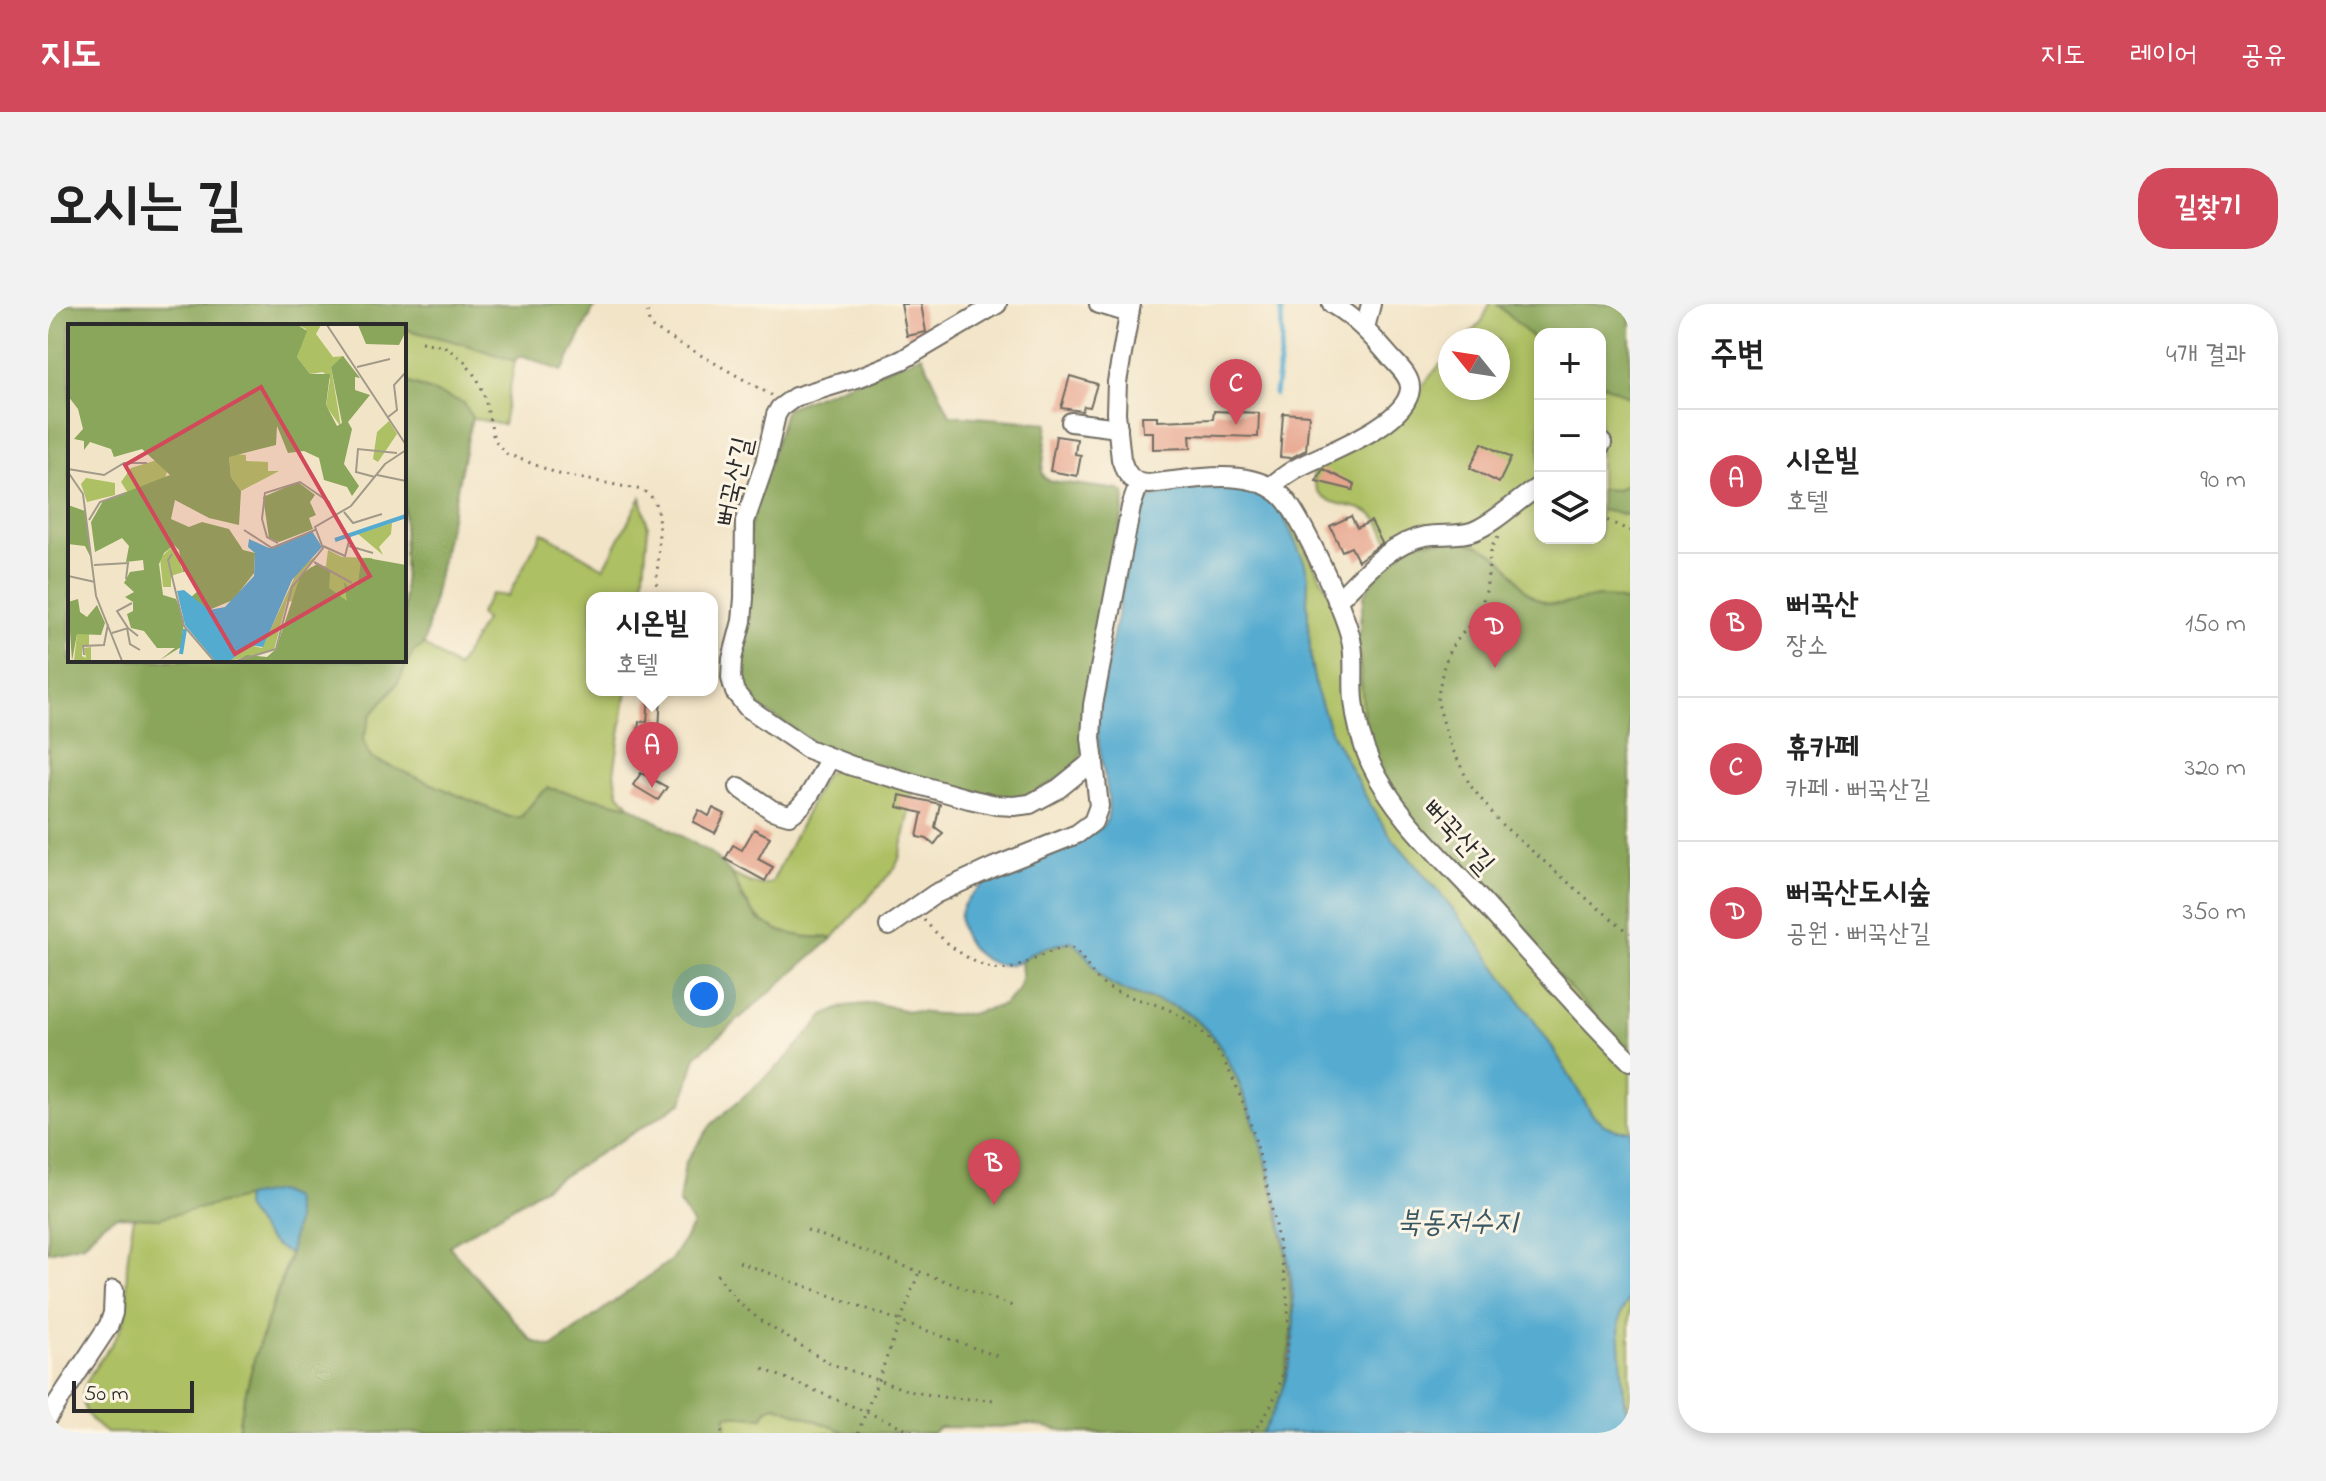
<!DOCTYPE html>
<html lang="ko">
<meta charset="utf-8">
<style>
body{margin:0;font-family:"Indie Flower","Poor Story",sans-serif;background:#f2f2f2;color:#222}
.controls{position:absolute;right:24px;top:24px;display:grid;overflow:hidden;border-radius:16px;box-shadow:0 4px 12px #0003}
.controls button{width:72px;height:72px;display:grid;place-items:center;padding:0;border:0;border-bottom:2px solid #e0e0e0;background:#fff;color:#222;font:40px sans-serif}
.compass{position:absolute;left:1390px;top:24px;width:72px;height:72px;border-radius:50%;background:#fff;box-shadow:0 4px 12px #0003;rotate:300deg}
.scale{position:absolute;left:24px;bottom:20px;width:122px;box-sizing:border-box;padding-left:8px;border:4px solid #2b2b2b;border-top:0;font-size:22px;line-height:28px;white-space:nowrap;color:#2b2b2b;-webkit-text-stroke:6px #fcf5e5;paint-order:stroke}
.you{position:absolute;left:656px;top:692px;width:28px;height:28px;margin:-20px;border:6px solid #fff;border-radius:50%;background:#1a73e8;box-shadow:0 0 0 12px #1a73e833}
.badge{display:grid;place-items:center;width:52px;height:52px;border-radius:50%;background:#d1495b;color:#fff;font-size:26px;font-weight:700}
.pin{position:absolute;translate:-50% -66px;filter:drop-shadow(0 2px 4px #0008)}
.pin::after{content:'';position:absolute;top:42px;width:28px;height:24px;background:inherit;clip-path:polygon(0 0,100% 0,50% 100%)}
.popup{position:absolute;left:538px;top:288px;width:132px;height:104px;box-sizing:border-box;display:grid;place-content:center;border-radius:16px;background:#fff;filter:drop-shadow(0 2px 6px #0005);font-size:26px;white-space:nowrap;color:#767676}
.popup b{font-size:30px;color:#222}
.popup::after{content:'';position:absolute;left:50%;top:100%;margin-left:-16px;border:16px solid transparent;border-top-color:#fff}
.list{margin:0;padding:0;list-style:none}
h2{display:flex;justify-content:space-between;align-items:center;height:104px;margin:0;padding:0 32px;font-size:34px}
h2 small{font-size:26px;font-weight:400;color:#767676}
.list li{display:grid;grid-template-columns:52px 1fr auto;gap:24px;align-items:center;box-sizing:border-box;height:144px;padding:0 32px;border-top:2px solid #e0e0e0}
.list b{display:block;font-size:30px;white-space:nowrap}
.list p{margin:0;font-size:26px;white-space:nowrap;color:#767676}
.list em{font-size:26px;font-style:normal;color:#767676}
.icon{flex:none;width:44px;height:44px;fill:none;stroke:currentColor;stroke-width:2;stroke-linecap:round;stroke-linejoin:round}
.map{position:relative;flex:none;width:1582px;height:1129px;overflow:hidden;border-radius:32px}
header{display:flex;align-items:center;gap:48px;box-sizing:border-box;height:112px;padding:0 40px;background:#d1495b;color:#fff}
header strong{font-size:38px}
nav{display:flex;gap:44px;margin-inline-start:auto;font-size:28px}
.intro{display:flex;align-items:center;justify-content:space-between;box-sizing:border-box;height:192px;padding:0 48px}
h1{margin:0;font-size:56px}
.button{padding:20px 36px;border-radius:32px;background:#d1495b;color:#fff;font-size:28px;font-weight:700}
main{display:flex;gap:48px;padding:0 48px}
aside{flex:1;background:#fff;border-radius:32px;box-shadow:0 4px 12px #0003}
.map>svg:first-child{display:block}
.green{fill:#adc064;stroke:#6c7648;stroke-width:2;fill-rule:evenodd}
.forest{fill:#8aa65a;stroke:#5a6842;stroke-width:2}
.water{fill:#54abd0;stroke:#406b7e;stroke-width:2}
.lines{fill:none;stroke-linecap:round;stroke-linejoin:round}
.stream{stroke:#54abd0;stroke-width:5}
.building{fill:#e7a58e}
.minor-casing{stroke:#716c62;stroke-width:22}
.path{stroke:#716c62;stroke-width:3;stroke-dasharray:2 6;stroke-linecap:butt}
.minor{stroke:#fff;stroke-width:18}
.labels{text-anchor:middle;stroke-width:6;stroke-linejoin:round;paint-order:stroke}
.street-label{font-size:28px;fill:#2b2b2b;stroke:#fcf5e5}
.water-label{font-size:30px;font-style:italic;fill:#395865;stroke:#fcf5e5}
.inset-river{fill:none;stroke:#54abd0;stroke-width:4}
.inset-road{fill:none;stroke:#a29a89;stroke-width:2}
.view{fill:#d1495b;fill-opacity:0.15;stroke:#d1495b;stroke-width:4}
.inset-edge{fill:none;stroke:#2b2b2b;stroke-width:4}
</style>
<header>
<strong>지도</strong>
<nav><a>지도</a><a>레이어</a><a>공유</a></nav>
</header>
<div class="intro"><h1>오시는 길</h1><a class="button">길찾기</a></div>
<main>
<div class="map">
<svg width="1582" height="1129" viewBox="0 0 1582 1129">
<rect width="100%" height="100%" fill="#fcf5e5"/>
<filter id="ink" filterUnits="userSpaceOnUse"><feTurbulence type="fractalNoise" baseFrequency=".0125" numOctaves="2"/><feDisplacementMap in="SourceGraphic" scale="16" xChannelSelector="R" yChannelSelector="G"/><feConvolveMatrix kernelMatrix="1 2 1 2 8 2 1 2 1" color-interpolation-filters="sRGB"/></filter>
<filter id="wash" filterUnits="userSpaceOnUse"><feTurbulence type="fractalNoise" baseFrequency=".006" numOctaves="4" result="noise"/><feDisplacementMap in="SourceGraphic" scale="32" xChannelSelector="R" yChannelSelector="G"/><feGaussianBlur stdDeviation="1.8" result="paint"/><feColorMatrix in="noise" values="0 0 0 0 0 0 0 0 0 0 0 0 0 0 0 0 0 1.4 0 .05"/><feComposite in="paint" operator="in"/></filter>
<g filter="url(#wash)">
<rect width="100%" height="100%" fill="#f2e4c7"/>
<g class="green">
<path d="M1442,0H1582V749L1312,316L1316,291L1329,271L1354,247C1350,244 1346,243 1343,239C1336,231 1335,219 1326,212C1304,194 1265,210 1265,167L1272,160L1360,106L1381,73L1402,50V84H1450V36H1416L1434,17ZM1492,30H1552V234H1492Z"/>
<path d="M356,25L413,39L467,57L455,121L424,114L416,99L356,77Z"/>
<path d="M593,193L600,223L594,294H544V386H579L566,469L571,489L582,502L500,484L490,492L473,513H461L323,454L315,436L323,411L349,380L365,348L376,341L409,364L437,316L431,311L443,290L460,292L494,228L556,264Z"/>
<path d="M1226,197L1234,201L1286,298L1582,765V826H1568L1556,821L1544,810L1503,741L1439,650L1396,594L1344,534L1325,506L1283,428L1268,385L1263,359L1259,298L1260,273Z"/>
<path d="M787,464L865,488V495L851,555L847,564L785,634C726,632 708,625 684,570C696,575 711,586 724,578L777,471Z"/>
<path d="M197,893L196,903C209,920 220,942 242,949L207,1052L192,1111L190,1129H58C0,1088 68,1054 77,1012C80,996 78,978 79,962C80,946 83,929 86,913L111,914Z"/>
<path d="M1582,994V1117C1576,1097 1568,1030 1573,1011C1574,1005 1578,999 1582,994Z"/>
<path d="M729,1102L800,1129H678V1111L715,1113C718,1105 721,1103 729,1102Z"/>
</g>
<g class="forest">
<path d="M0,0H548L517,63L513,67L476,52L470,53L467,57L413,39L356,25V22H22V356H356V77L416,99L424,114L376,341L365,348L349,380L323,411L315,436L323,454L461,513H473L490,492L500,484L582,502L664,550L684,570L694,594L711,616L734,628L758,633L785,634L648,752L635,798L401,942L484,1037L504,1043L623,956L645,921L631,898L637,859L663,821L735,758L777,711L798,702L827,699L860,707L889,710H922L955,701L970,687L974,670L973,657L986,647L1023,637L1031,642L1038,651L1081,689L1124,701L1146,714L1161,728L1180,753L1192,781L1210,830L1224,882L1237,943L1246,1020L1234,1087L1224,1113L1213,1129H1029L980,1120L942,1124L891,1123L885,1129H800L729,1102C721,1103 718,1105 715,1113L678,1111V1129H190L192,1111L207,1052L240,960L248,916L208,891L111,914L68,912L53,921L36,940L0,948Z"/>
<path d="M1449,0H1582V93L1552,79V30H1492V41Z"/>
<path d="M874,51L902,111L1000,119L994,168L996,174L1002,177L1071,186L1076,189L1077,195L1035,446L1028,463L1018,471L975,494H948L776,445L705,399L695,386L689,358L702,222L738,104Z"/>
<path d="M1582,179V210H1574L1552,206V185L1569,186Z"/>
<path d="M1408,236C1432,239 1451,249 1466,270C1473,281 1479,291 1492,296C1513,306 1532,294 1554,293C1561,293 1571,296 1578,298L1582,296V749L1367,518L1328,459L1317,427L1310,337L1316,291L1329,271L1354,247L1367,238Z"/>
</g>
<g class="water">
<path d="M1184,181L1209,185L1226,197L1233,207L1257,259L1260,273L1259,298L1263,359L1268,385L1283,428L1325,506L1344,534L1396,594L1439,650L1503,741L1544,810L1556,821L1568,826H1582V994L1573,1009L1571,1023L1576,1097L1582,1117V1129H1213C1234,1098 1245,1058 1246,1020C1248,953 1206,776 1160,727C1150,716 1135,705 1121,700C1100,693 1077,690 1059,677C1043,665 1039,646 1023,637C1011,640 998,642 988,647C982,649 978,654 973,657C951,668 927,654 917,634C911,623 909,611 916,600C942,559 1052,540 1059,515C1066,492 1046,441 1049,413C1052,391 1058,369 1062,347C1071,299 1081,252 1090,204C1113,180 1153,185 1184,181Z"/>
<path d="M229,887L245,894L248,916L242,949C220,942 209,920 196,903L197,893Z"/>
</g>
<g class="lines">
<path class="stream" d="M1227,90L1234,38L1233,0"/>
</g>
<g id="blocks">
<g class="building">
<path d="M853,0H873L878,28L859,32Z"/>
<path d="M1022,72L1049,80L1042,103L1036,102L1034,107L1013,104Z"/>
<path d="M1166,107L1211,109L1210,133L1142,131L1143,144L1105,145V128H1095L1094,112H1109V117L1165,115Z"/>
<path d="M1235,109L1261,111L1258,146L1243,154L1232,153Z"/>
<path d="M1008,132L1029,135L1027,150L1033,151L1029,172L1002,167Z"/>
<path d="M1434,139L1463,154L1451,179L1422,164Z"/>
<path d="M1275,165L1307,181L1305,186L1268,177Z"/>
<path d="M1303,212L1309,224L1323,217L1334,239L1310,257L1303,243L1294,247L1282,222Z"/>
<path d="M601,390H613L610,445L592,444L593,430H590L591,417L599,418Z"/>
<path d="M593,469L619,483L610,496L585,481Z"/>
<path d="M852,491L892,500L887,523L895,529L886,541L879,535L869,533L874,509L850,503Z"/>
<path d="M665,504L677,510L667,529L645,518L651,506L661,512Z"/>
<path d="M706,525L722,533L710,555L725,563L717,577L677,555L685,541L694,546Z"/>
</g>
</g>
</g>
<g filter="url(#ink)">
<use href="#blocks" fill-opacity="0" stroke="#716c62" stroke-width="2"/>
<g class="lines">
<defs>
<g id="minor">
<path d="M949,0L854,56L812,73L747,93L732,104L728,111L717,159L697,217L696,294L694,317L684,355L683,374L687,388L699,403L760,445L804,462L921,495L948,501L966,502L982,500L1010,485L1046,456"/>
<path d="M1051,0L1081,9"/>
<path d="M1083,0L1069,78L1068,109L1073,155L1077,166L1083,174L1091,179L1101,180C1141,176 1204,161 1235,193C1253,212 1301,315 1304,341C1307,359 1304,377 1306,396C1308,417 1314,440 1323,460C1348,513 1394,553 1433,596C1482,650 1530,706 1582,757"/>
<path d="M1317,24L1323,0"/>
<path d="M1023,118L1070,124"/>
<path d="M1552,142L1554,139"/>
<path d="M1222,183C1232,175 1242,167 1253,162C1280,148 1359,120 1362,85C1363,73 1351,63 1343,54C1325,33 1308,14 1284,0"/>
<path d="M1289,297C1314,272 1341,239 1377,232C1393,229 1411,233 1426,227C1450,217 1470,195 1492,182"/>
<path d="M691,483L724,506L741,511C760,502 771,472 782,454"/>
<path d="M841,622L887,590L946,563L1029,530L1045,518L1051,502L1043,434L1045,401L1083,203L1091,179"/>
<path d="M0,1113L61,1021L65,1009L66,986"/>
</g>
</defs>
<use href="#minor" class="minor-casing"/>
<g class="path">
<path d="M598,0L601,18L605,24L723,91"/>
<path d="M373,38L396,42L416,57L430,76L437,94L445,131L450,141L459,150L511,170L594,186C599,189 604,192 607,199C615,217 608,272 608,294"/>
<path d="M1552,213L1582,227"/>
<path d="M1450,233L1443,244L1438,287L1430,310L1402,345L1395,365L1389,396L1401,438L1422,481L1452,519L1545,600L1582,629"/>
<path d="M876,616C895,638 937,675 968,663C987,656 1002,645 1022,643C1036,651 1040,668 1053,679C1070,691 1090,695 1109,701C1132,709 1153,723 1167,743C1201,793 1215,863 1227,921C1232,948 1238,976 1240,1004C1243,1046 1234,1099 1203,1129"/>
<path d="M759,926L967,1003"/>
<path d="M691,958L954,1054"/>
<path d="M669,970L689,997L713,1017L781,1059L861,1087L900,1094L949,1096"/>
<path d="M715,1065L869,1129"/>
<path d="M673,1127L674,1129"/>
<path d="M810,1129L871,968"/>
</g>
<use href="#minor" class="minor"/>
</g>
</g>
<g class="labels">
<g class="street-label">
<text transform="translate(684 177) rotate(-77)" y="10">뻐꾹산길</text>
<text transform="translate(1412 531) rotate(48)" y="10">뻐꾹산길</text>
</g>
<g class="water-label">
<text x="1409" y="927">북동저수지</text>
</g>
</g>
<g transform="translate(20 20)">
<rect width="338" height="338" fill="#f2e4c7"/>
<path d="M230,1H253L248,10L265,33L276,32L263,43L273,103L258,82L262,55L255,48L242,50L229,33L238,5ZM321,97L329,110L310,138L305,135L309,108ZM166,130L178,131V137L200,138V147H211L173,167L163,153L161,133ZM89,136L99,148L96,157L60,169L53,158L63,144ZM18,154L47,159V171L19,178L13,160ZM324,199L323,210L311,223L315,231L290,210ZM106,221L115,248L103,252V263H95L92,234ZM260,226L274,233L304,234L324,286L219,277L206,326L162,337L181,321L194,324L230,246L249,231L224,261L243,243L258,242ZM9,310H21V321H14V332L18,334L16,324L23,323V337H6Z" fill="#adc064"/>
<path d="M0,1H230L239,7L229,33L242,50H262L258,81L269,102L274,99L263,43L275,32L292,54L287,53V66L302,71L280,98L284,105L276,140L291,162L284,172L279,163L256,156L251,134L236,127L220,129L209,102L208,121L161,133L163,153L173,167L171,201L141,194L107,176L103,195L121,203L134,198L161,205L175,226L187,229L186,249L165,276L141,286L122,274L130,267L120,247L115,248L111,226L106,221L96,229L91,240L95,271L108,275L116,296L113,323L92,336L107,324H89L76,307L63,304L59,290L65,287V278L57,273L66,268L56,259L62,248L76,246L75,236L58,238L61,222L54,214L27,228L23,198L35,177L102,151L74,125L46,133L43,125L22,118L16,126V117L6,115L15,105L10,85L0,72ZM290,1H338V7L331,21L298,20ZM230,158L247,171L242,178L248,191L241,194L245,205L211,218L201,214L195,173ZM0,181L17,187L23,234L17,222L0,220ZM299,234L338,241V337H168L179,331L199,333L208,325L233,250L249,240L262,248L261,264L279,277L276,258L281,265L290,262L293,235ZM10,275L12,288L19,293L29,281L37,299L33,311L9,310L4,337L0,278Z" fill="#8aa65a"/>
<path d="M244,207L254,223L224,256L195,323L181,321L162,337H147L117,301L109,267L116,266L141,286L157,283L186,252L187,229L180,223L181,215L201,224Z" fill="#54abd0"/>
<path class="inset-river" d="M267,216L338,192M113,330L117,305"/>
<path class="inset-road" d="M259,1L338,121M289,43L322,35M320,93L329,86L326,61L338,48M0,145L36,151L56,139H79M0,148L15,170L28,272L54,337M309,151L338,157M307,153L288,148L290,125L329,129M276,188L285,199L314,190M21,196L32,178L58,169M176,206L204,224L247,206M210,219L199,213L194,195L197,169L232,158L261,178L267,193M255,222L277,232L282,213M281,222L305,229M104,230L100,236L116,302L146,337M246,238L284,259M26,241L60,239L58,255M0,252L27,258M59,304L62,320L72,326M60,304L49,287L64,279M44,309L60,304L70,312M16,331L15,322L36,321L40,300M168,337L208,325L224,263L255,224L247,203L283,182L317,140L338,126"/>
<path class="view" d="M193,63L302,252L167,330L57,141Z"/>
<rect width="338" height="338" class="inset-edge"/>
</g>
</svg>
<div class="controls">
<button>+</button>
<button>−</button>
<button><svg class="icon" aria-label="layers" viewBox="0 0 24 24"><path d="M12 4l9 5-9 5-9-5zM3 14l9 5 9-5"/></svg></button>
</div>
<svg class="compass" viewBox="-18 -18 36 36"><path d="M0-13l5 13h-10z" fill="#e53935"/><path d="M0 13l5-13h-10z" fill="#767676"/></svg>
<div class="scale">50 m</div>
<div class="you"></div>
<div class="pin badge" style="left:604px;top:484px">A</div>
<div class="popup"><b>시온빌</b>호텔</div>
<div class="pin badge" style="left:946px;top:901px">B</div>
<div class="pin badge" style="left:1188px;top:121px">C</div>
<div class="pin badge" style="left:1447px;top:364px">D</div>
</div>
<aside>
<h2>주변<small>4개 결과</small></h2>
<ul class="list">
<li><span class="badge">A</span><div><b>시온빌</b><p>호텔</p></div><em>90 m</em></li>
<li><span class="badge">B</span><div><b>뻐꾹산</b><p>장소</p></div><em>150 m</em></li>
<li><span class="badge">C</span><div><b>휴카페</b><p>카페 · 뻐꾹산길</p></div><em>320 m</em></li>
<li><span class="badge">D</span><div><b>뻐꾹산도시숲</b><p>공원 · 뻐꾹산길</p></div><em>350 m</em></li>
</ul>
</aside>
</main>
